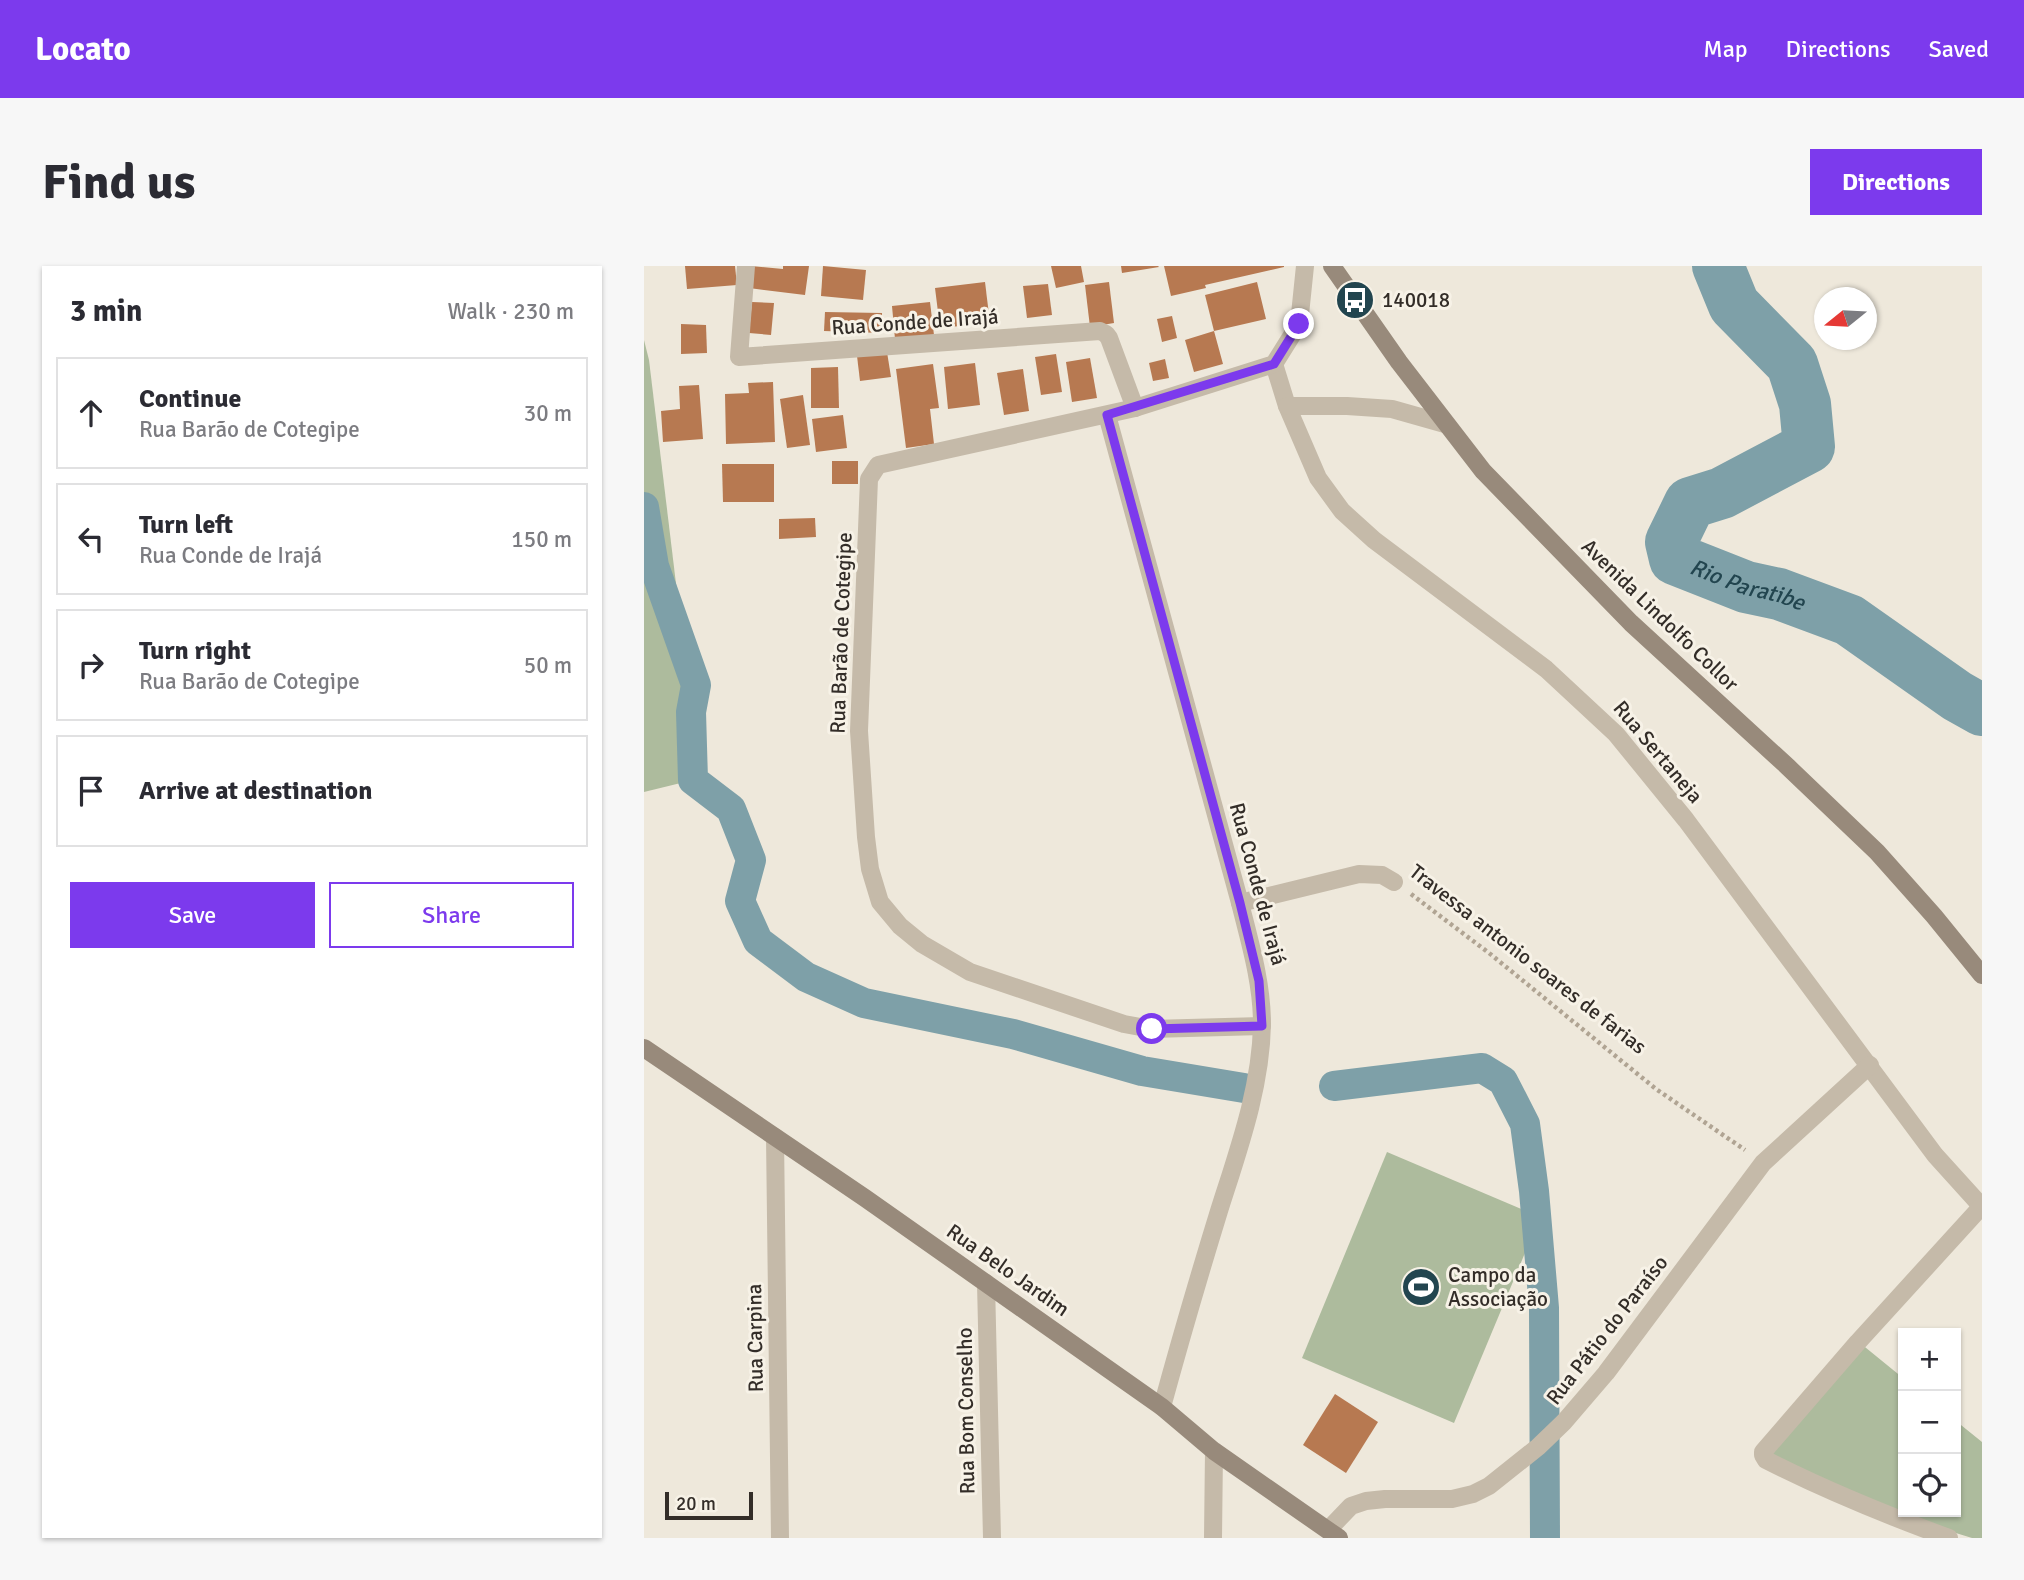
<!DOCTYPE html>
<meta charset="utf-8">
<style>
body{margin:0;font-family:Signika,sans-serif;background:#f7f7f7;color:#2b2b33}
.controls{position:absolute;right:21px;bottom:21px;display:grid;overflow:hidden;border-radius:0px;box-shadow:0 2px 5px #0004}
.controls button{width:63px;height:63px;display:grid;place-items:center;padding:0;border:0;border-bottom:2px solid #e1e1e2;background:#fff;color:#2b2b33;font:35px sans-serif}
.compass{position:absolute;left:1170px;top:21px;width:63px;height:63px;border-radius:50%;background:#fff;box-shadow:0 2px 5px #0004;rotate:252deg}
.scale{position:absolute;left:21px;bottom:18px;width:88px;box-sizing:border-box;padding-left:7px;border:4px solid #332d28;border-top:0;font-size:19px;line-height:24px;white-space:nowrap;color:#332d28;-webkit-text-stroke:5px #f7f2e7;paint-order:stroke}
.stop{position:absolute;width:21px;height:21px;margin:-16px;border:5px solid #7c3aed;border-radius:50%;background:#fff}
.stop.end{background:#7c3aed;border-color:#fff;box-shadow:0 2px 7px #0008}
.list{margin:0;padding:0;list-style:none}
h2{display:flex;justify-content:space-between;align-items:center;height:91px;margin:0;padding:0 28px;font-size:30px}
h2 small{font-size:23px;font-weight:400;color:#7c7c81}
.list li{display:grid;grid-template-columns:46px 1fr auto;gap:21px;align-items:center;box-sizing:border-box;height:112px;margin:0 14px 14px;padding:0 14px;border:2px solid #e1e1e2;border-radius:0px}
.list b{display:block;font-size:26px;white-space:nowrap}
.list p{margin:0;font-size:23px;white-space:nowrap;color:#7c7c81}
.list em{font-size:23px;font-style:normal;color:#7c7c81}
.actions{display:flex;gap:14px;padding:21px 28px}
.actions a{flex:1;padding:16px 0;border:2px solid #7c3aed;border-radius:0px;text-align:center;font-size:24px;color:#7c3aed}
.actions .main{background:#7c3aed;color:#fff}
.icon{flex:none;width:38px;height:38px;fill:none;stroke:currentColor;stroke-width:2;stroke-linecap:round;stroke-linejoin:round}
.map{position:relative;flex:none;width:1338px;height:1272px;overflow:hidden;border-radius:0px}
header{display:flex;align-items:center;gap:42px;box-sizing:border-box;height:98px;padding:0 35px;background:#7c3aed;color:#fff}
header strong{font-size:33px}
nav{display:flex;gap:38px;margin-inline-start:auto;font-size:24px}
.intro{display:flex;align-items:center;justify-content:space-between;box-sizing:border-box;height:168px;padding:0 42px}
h1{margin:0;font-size:49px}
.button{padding:18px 32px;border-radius:0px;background:#7c3aed;color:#fff;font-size:24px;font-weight:700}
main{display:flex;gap:42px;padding:0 42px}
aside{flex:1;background:#fff;border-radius:0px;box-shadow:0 2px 5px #0004}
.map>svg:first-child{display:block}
.green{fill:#adbb9d}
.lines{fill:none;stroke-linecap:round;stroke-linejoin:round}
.canal{stroke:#7ea0a8;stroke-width:30}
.river{stroke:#7ea0a8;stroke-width:52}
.building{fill:#b77951}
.path{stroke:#b0a493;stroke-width:4.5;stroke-dasharray:3.5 3.5;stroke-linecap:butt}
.street{stroke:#c5baa9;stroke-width:18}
.secondary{stroke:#988a7b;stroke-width:18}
.route{stroke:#7c3aed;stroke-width:9}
.labels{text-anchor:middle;stroke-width:6;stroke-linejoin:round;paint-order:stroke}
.poi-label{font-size:21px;fill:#332d28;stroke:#f7f2e7;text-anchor:start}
.street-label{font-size:21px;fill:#332d28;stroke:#f7f2e7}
.water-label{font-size:23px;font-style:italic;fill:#22454f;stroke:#f7f2e7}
</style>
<header>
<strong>Locato</strong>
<nav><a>Map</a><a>Directions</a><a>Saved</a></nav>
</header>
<div class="intro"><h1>Find us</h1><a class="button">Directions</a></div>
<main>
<aside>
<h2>3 min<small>Walk · 230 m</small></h2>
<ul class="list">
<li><svg class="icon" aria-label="ahead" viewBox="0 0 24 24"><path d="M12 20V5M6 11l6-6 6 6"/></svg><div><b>Continue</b><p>Rua Barão de Cotegipe</p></div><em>30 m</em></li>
<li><svg class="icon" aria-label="left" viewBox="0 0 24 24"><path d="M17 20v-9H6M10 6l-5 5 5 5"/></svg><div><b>Turn left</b><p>Rua Conde de Irajá</p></div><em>150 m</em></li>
<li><svg class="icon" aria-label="right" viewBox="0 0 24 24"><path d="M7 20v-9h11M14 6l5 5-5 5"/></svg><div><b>Turn right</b><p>Rua Barão de Cotegipe</p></div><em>50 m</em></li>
<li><svg class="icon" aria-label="arrive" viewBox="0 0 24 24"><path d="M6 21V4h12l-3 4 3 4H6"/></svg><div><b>Arrive at destination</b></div></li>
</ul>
<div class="actions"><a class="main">Save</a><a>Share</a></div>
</aside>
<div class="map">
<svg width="1338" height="1272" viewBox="0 0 1338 1272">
<rect width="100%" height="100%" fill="#eee8db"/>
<g class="green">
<path d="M0,74L5,94L40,384L49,514L0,526Z"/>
<path d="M743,886L896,951L810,1157L658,1092Z"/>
<path d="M1216,1077L1259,1112V1246H1312V1155L1338,1176V1272H1328L1231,1242L1120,1191Z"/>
</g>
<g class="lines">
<g class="canal">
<path d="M0,241L10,300L52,419L47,446L49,514L87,543L107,594L96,635L114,675L162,711L220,737L369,768L498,805L600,822"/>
<path d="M690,820L838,802L859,815L881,858L890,925L900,1042L901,1272"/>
</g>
<path class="river" id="s1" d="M1074,0L1090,39L1148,98L1161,138L1165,181L1078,227L1046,237L1027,276L1031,293L1102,321L1135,328L1205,354L1313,430L1338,444"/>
</g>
<g class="building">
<path d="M41,0H91L93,19L43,23Z"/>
<path d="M107,0L139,3V0H165L161,29L105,22Z"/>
<path d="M179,0L222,4L219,34L177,30Z"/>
<path d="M407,0H437L440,16L412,22Z"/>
<path d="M477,0H514L515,1L478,7Z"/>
<path d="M520,0H640V1L561,19L562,22L527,30Z"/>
<path d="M341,16L346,57L296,62L291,22Z"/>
<path d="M465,16L470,57L446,61L441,19Z"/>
<path d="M613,16L622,53L570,65L579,98L550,106L541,74L570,65L561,29Z"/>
<path d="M404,18L408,49L383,52L379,20Z"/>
<path d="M108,36L130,37L127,69L105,67Z"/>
<path d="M286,36L290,69L251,73L248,40Z"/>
<path d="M181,46L238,47V67L180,65Z"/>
<path d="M528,50L533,72L518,76L513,53Z"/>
<path d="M37,58L62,59L63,87L37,88Z"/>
<path d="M243,86L247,111L216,115L213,90Z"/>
<path d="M412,88L418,126L397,129L391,91Z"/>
<path d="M446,92L453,132L428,136L422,96Z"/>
<path d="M521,93L525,112L509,115L505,97Z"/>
<path d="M331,97L336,139L304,143L300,101Z"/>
<path d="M289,98L295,142L286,143L290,178L262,182L252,103Z"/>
<path d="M194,101L195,142H167V102Z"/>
<path d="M379,103L385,145L360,149L353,107Z"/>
<path d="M129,116L131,176L82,178L81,128L105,127L104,117Z"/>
<path d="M55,119L59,173L19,176L17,145L36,143L35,120Z"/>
<path d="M159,129L166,179L143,182L136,133Z"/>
<path d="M199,149L203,182L172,186L168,153Z"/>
<rect x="188" y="195" width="26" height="23"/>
<path d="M78,198H130V236H79Z"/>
<path d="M171,252L172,271L135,273V253Z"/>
<path d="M691,1128L734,1156L702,1207L659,1179Z"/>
</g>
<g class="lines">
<path class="path" d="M767,628L845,687L1012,823L1101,884"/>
<g class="street">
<path d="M102,0L95,91L456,65L462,68L465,72L491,142"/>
<path d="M630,98L643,140L674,212L698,245L730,274L902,403L972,468L1042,554L1291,889L1338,941"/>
<path d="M643,140H703L748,143L801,158"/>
<path d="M463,149L596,637C606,677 618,717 618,758C617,822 594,885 575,945C555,1010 536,1075 518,1141"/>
<path d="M596,637L715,608L738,609L750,616"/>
<path d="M618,760L507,763L480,758L326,706L278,678L256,660L236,636L226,603L222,571L215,465L225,213L234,199L491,142L630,98L655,58L661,0"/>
<path d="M131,871L136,1272"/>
<path d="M342,1017L348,1272"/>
<path d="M684,1264L707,1240L722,1235L741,1233H808L829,1228L845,1220L894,1181L920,1156L962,1107L1119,897L1226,799"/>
<path d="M569,1272L570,1185"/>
<path d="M1305,1272C1242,1249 1181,1224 1122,1194L1119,1189V1186L1214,1076L1337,941"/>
</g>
<g class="secondary">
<path d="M688,0L755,96L839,205L987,357L1144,501L1233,586L1290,650L1338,709"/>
<path d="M0,782L221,932L518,1141L570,1185L695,1272"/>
</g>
</g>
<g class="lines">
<path class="route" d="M508,763L618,760L615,715L596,637L463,149L630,98L655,58"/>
</g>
<defs>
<symbol id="bus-disc" viewBox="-11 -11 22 22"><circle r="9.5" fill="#22454f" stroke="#f7f2e7"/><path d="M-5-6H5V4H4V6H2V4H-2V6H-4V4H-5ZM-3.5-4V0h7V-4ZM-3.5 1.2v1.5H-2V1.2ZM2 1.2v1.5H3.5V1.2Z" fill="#fff"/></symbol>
<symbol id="stadium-disc" viewBox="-11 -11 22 22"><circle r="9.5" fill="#22454f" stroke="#f7f2e7"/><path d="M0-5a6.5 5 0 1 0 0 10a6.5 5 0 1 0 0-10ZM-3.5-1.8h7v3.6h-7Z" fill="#fff"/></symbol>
</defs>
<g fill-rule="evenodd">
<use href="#bus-disc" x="689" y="12" width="44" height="44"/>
<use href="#stadium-disc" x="755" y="999" width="44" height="44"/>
</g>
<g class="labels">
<g class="poi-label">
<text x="738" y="41">140018</text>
<text x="804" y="1016">Campo da<tspan x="804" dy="24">Associação</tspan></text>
</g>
<g class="street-label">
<text transform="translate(271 56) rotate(-4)" y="7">Rua Conde de Irajá</text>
<text transform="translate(1016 349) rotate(44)" y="7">Avenida Lindolfo Collor</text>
<text transform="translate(197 367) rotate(-88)" y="7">Rua Barão de Cotegipe</text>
<text transform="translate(1014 486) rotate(50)" y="7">Rua Sertaneja</text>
<text transform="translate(614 618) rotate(75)" y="7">Rua Conde de Irajá</text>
<text transform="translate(884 693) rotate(38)" y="7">Travessa antonio soares de farias</text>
<text transform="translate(364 1004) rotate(35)" y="7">Rua Belo Jardim</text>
<text transform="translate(963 1064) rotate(-52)" y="7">Rua Pátio do Paraíso</text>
<text transform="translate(111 1072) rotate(-91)" y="7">Rua Carpina</text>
<text transform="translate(322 1145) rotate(-91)" y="7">Rua Bom Conselho</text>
</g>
<g class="water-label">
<text dy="8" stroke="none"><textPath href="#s1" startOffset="480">Rio Paratibe</textPath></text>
</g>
</g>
</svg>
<div class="controls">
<button>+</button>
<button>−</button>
<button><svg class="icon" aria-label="locate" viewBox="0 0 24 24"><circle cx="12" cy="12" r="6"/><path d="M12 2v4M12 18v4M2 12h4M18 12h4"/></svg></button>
</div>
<svg class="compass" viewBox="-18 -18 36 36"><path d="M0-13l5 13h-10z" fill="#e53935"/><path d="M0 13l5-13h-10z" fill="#7c7c81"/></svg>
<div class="scale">20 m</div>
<div class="stop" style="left:508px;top:763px"></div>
<div class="stop end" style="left:655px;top:58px"></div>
</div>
</main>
